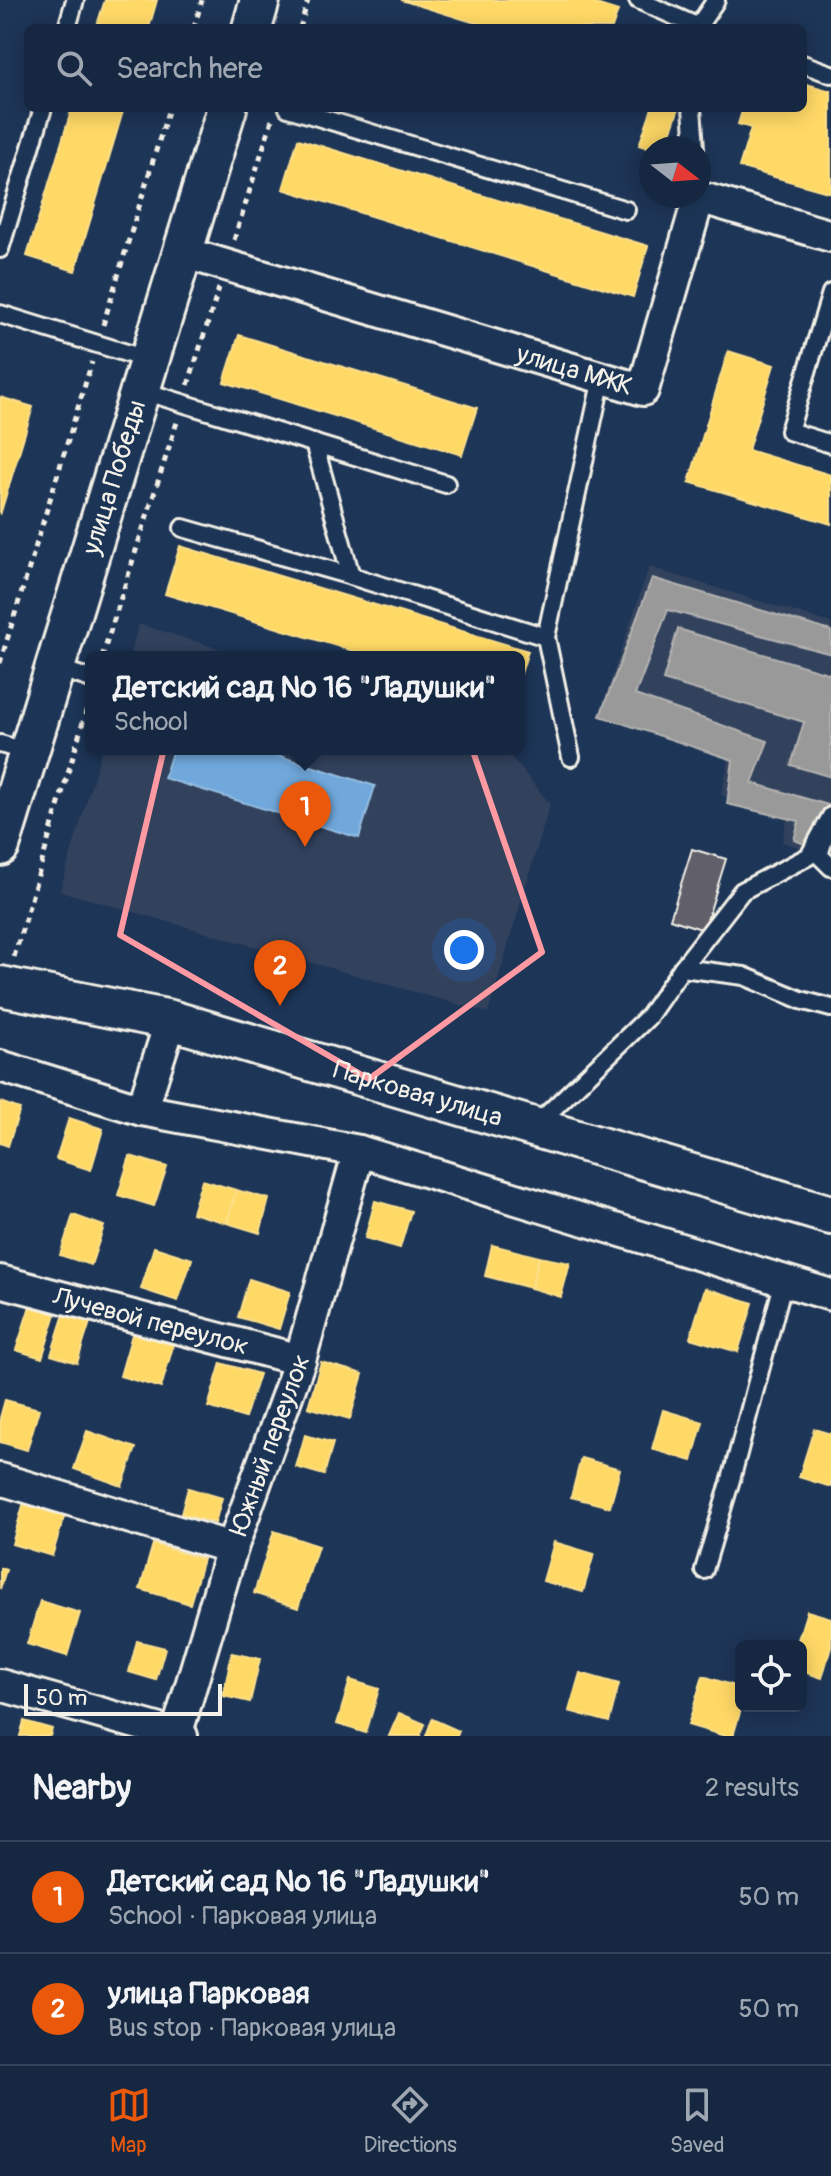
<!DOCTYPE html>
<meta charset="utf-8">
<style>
body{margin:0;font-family:Pangolin,sans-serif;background:#1f3048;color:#f1f3f6}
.controls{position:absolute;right:24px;bottom:24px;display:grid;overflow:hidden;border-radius:12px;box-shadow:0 4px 20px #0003}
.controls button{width:72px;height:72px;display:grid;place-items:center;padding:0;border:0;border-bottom:2px solid #35445a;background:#162841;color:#f1f3f6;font:40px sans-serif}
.compass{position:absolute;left:639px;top:136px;width:72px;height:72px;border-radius:50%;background:#162841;box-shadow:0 4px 20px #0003;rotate:107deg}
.scale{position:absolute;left:24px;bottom:20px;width:198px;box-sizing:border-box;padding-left:8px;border:4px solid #f4f1e8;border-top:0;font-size:22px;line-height:28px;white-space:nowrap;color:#f4f1e8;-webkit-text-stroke:6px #1d3557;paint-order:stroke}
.you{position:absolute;left:464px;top:950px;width:28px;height:28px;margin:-20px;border:6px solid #fff;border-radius:50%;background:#1a73e8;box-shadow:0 0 0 12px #1a73e833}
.badge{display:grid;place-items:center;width:52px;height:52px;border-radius:50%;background:#ea580c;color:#fff;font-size:26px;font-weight:700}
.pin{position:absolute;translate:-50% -66px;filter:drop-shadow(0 2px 4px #0008)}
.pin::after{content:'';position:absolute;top:42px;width:28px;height:24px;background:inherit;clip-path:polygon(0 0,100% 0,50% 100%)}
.popup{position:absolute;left:85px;top:651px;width:440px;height:104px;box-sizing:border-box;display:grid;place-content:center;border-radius:12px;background:#162841;filter:drop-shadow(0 2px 6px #0005);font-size:26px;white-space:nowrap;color:#9ea6b1}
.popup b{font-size:30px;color:#f1f3f6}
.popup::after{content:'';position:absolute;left:50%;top:100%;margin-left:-16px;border:16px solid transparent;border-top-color:#162841}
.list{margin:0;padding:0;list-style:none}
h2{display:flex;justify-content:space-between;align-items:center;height:104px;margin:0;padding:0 32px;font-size:34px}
h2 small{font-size:26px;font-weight:400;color:#9ea6b1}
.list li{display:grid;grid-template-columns:52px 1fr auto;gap:24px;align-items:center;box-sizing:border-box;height:112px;padding:0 32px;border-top:2px solid #35445a}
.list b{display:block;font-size:30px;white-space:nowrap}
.list p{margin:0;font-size:26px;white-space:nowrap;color:#9ea6b1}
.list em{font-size:26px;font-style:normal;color:#9ea6b1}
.icon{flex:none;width:44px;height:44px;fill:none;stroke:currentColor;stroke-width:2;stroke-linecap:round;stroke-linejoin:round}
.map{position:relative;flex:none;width:831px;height:1736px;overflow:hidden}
.search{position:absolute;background:#162841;box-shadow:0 4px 20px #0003;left:24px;right:24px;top:24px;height:88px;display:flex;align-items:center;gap:20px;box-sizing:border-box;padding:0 28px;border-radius:12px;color:#9ea6b1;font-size:30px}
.sheet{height:328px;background:#162841}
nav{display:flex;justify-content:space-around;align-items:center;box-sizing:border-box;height:112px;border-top:2px solid #35445a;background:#162841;font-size:22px;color:#9ea6b1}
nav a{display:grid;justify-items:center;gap:4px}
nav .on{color:#ea580c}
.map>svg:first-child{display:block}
.built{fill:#31425d}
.homes{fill:#ffd966;stroke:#fce08d;stroke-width:2}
.schools{fill:#6fa8dc;stroke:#97bee0;stroke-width:2}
.industry{fill:#999;stroke:#b4b3b1;stroke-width:2}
.building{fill:#605f6a;stroke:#f4f1e8;stroke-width:2}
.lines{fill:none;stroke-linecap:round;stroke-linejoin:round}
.service-casing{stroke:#f4f1e8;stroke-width:22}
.minor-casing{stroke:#f4f1e8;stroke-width:36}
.tertiary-casing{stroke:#f4f1e8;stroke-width:44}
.path{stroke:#f4f1e8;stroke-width:5;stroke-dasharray:6 6;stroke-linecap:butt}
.service{stroke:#1d3557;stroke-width:16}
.minor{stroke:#1d3557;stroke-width:30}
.tertiary{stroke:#1d3557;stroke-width:38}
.marked{fill:none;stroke:#ff9aa2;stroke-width:6;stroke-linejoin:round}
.labels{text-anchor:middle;stroke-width:8;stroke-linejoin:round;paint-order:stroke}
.street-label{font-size:26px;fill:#f4f1e8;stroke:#1d3557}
</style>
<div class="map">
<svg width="831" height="1736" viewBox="0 0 831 1736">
<rect width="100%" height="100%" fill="#1d3557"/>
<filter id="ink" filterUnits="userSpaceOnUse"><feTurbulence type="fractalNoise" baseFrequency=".0125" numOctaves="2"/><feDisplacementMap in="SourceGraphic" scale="16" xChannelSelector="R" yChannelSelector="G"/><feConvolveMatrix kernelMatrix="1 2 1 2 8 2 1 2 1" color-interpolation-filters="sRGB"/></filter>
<g filter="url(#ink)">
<g class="built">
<path d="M649,567L831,623V858L782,842L787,820L721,795L730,755L601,710Z"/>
<path d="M139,624L246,657H129Z"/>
<path d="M102,749H505L550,804L488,1013L60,891Z"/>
</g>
<g class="homes">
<path d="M105,0H157L149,28H96Z"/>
<path d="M401,0H583L618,11L612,28H492Z"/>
<path d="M803,83L831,91V193L739,167L751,128L738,124L743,108H803Z"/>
<path d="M72,108H124L75,271L27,256Z"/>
<path d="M652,108H679L665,148L651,149L639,145Z"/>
<path d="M298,139L648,246L633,297L283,189Z"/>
<path d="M239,335L477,408L462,455L224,382Z"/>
<path d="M728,351L774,365L748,450L831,475V524L689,482Z"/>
<path d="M0,397L33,407L0,515Z"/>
<path d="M180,546L528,651L519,680V657H373L165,594Z"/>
<path d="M0,1102L20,1109L8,1146L0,1143Z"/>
<path d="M69,1118L103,1129L91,1170L56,1159Z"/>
<path d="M130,1156L167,1167L154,1206L118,1195Z"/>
<path d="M202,1180L236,1190L227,1223L192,1213Z"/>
<path d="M236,1190L269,1199L260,1233L227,1223Z"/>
<path d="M375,1201L411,1211L400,1248L365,1238Z"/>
<path d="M73,1215L104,1226L91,1265L60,1255Z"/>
<path d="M492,1245L539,1257L531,1288L485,1276Z"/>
<path d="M154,1247L192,1259L178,1301L141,1289Z"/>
<path d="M539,1257L570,1263L561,1297L531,1288Z"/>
<path d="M249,1279L290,1292L279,1329L238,1317Z"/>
<path d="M705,1288L753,1303L738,1352L690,1338Z"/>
<path d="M30,1306L56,1314L42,1358L16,1350Z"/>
<path d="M65,1311L91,1319L77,1363L51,1355Z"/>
<path d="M133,1331L174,1343L161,1388L120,1376Z"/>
<path d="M321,1362L363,1374L350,1419L308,1407Z"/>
<path d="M221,1363L259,1374L245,1418L208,1407Z"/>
<path d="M5,1400L39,1409L27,1450L0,1442V1418Z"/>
<path d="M663,1410L703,1422L692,1461L652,1449Z"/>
<path d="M814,1429L831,1434V1487L799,1477Z"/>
<path d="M87,1431L136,1448L122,1486L74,1469Z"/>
<path d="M305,1435L333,1443L324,1475L296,1467Z"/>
<path d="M581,1458L620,1469L610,1507L571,1497Z"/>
<path d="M188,1488L222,1498L215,1523L181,1514Z"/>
<path d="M24,1502L65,1514L52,1556L12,1544Z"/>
<path d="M274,1531L318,1546L298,1608L254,1593Z"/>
<path d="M554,1542L594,1554L583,1592L543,1581Z"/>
<path d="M153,1544L203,1559L190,1604L140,1589Z"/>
<path d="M0,1568L6,1570L0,1589Z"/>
<path d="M40,1601L80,1613L67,1656L27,1644Z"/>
<path d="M807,1611L831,1618V1647L822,1678L801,1671V1646H796Z"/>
<path d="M137,1641L165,1648L156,1680L129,1672Z"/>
<path d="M232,1653L260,1659L250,1702L223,1696Z"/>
<path d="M580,1673L619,1684L609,1722L569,1711Z"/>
<path d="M703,1676L741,1688L742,1706L733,1736H725L688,1725Z"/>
<path d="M350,1680L379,1689L366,1733L337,1724Z"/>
<path d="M399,1713L425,1724L420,1736H389Z"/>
<path d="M432,1719L459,1731L457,1736H426Z"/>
<path d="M24,1721L52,1729L50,1736H20Z"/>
</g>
<path class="schools" d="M173,749H257L375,786L359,838L164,778Z"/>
<g class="industry">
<path d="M652,578L831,631V654L668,610L635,695L768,741L752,783L828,805L810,846L794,840L799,821L727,804L733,760L600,716Z"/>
<path d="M678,629L831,674V777L791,765L804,722L663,680Z"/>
</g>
<path class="building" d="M692,849L726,859L704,930L670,919Z"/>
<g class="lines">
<defs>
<g id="service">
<path d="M638,0L701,28"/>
<path d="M67,28L75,0"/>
<path d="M697,28L716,0"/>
<path d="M803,64L831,74"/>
<path d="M288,108L626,210"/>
<path d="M692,108L695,148"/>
<path d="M0,249L43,108"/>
<path d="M831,293L789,431L831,444"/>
<path d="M0,314L149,360"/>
<path d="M140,390L446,484"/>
<path d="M314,443L351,576L546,637"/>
<path d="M183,528L351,576"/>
<path d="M54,667L91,679"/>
<path d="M0,744L28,752"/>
<path d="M571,757L546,637L602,378"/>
<path d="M825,836L819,855L831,867"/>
<path d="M682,968L742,891L809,856L831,816"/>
<path d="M534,1127L648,1017L682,968L744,976L801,1000L831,1008"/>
<path d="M704,1570L732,1476L784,1280"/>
</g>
<g id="minor">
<path id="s1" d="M182,252L643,390L699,197L831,236"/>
<path d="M0,1066L142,1110L359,1151L831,1295"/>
<path d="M142,1110L171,1020"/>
<path id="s2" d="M0,1281L300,1360"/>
<path d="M0,1479L232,1548"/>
<path d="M0,1685L182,1736"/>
<path id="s3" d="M176,1736L232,1548L300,1360L359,1151"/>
</g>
<g id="tertiary">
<path d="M252,28L260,0"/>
<path id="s4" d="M0,846L227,108"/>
<path id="s5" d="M0,986L171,1020L831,1215"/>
</g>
</defs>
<use href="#service" class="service-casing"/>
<use href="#minor" class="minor-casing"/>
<use href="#tertiary" class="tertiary-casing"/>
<g class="path">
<path d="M194,28L202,0"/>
<path d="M300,28L308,0"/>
<path d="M234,240L272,120"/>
<path d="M103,325L169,108"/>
<path d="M188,385L219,288"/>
<path d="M102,657L177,422"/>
<path d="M0,663L92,362"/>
<path d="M14,957L90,698"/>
</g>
<use href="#service" class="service"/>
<use href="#minor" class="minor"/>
<use href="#tertiary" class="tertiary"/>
</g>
</g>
<path class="marked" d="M454,696L542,952L369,1079L120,935L171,719Z"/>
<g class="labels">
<g class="street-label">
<text dy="9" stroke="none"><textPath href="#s1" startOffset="410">улица МЖК</textPath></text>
<text dy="9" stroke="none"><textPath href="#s4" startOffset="386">улица Победы</textPath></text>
<text dy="9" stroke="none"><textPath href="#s5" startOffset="432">Парковая улица</textPath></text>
<text dy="9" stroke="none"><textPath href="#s2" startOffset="156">Лучевой переулок</textPath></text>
<text dy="9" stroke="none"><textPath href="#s3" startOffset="306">Южный переулок</textPath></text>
</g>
</g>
</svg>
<div class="controls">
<button><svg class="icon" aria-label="locate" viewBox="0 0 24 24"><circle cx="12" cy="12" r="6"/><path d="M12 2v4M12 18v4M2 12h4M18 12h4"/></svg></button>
</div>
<svg class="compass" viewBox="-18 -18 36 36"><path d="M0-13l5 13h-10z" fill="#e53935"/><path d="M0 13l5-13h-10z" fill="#9ea6b1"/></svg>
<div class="scale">50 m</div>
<div class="you"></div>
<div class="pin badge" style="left:305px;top:847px">1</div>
<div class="popup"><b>Детский сад № 16 &quot;Ладушки&quot;</b>School</div>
<div class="pin badge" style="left:280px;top:1006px">2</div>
<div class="search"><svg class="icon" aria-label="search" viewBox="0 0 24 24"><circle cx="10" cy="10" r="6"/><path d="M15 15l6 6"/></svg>Search here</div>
</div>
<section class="sheet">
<h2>Nearby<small>2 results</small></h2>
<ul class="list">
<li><span class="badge">1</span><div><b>Детский сад № 16 &quot;Ладушки&quot;</b><p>School · Парковая улица</p></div><em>50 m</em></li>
<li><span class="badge">2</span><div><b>улица Парковая</b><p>Bus stop · Парковая улица</p></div><em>50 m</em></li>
</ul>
</section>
<nav>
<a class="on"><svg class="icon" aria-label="map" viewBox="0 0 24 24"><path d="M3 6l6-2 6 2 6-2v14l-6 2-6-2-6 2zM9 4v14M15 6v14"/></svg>Map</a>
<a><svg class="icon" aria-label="directions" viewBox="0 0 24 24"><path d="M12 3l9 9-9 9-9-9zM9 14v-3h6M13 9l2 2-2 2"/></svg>Directions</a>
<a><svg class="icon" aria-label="saved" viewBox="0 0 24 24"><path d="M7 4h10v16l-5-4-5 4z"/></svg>Saved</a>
</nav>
